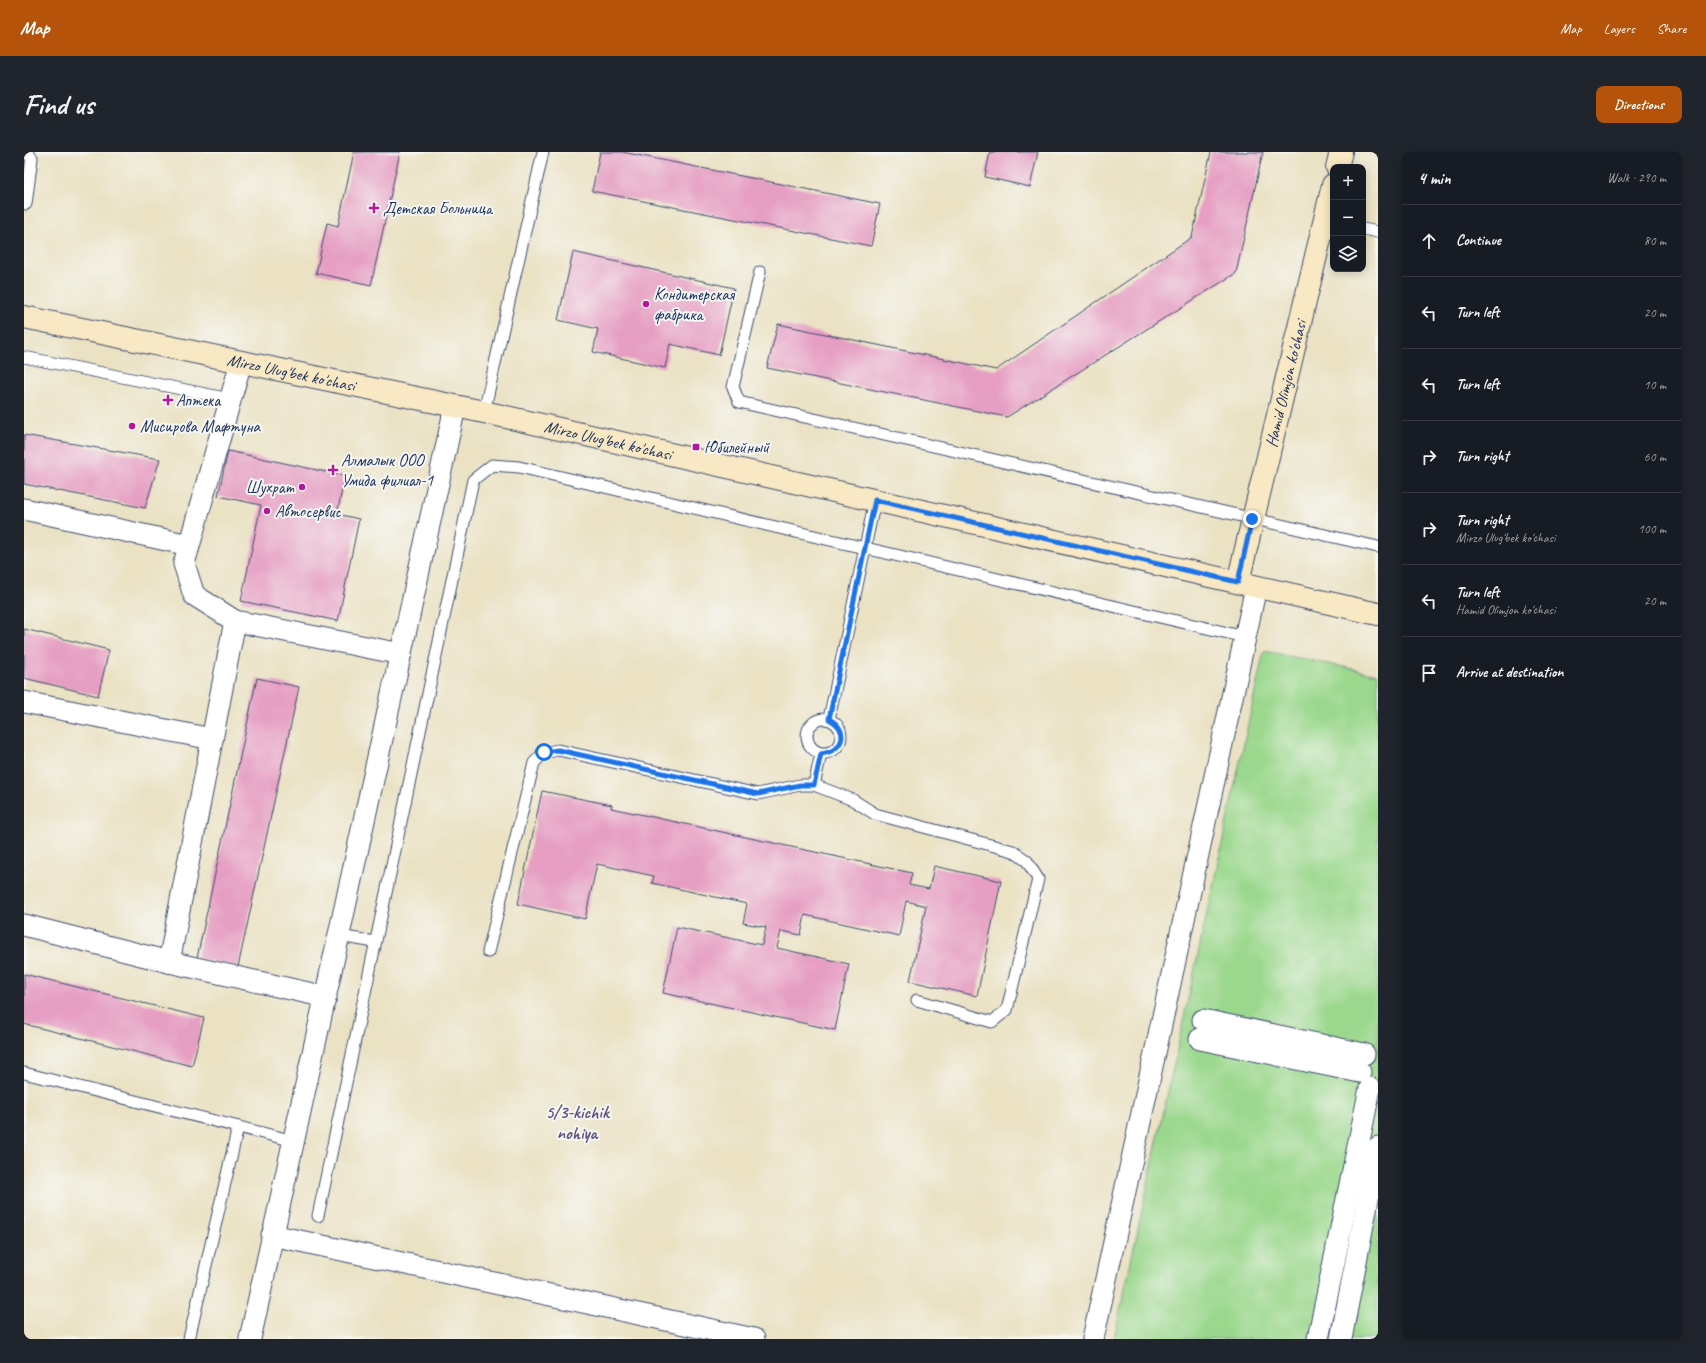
<!DOCTYPE html>
<meta charset="utf-8">
<style>
body{margin:0;font-family:Caveat,sans-serif;background:#20242c;color:#f1f3f6}
.controls{position:absolute;right:12px;top:12px;display:grid;overflow:hidden;border-radius:8px;box-shadow:0 2px 10px #0003}
.controls button{width:36px;height:36px;display:grid;place-items:center;padding:0;border:0;border-bottom:1px solid #363941;background:#171b24;color:#f1f3f6;font:20px sans-serif}
.stop{position:absolute;width:12px;height:12px;margin:-9px;border:3px solid #1a73e8;border-radius:50%;background:#fff}
.stop.end{background:#1a73e8;border-color:#fff;box-shadow:0 1px 4px #0008}
.list{margin:0;padding:0;list-style:none}
h2{display:flex;justify-content:space-between;align-items:center;height:52px;margin:0;padding:0 16px;font-size:17px}
h2 small{font-size:13px;font-weight:400;color:#9ea1a6}
.list li{display:grid;grid-template-columns:26px 1fr auto;gap:12px;align-items:center;box-sizing:border-box;height:72px;padding:0 16px;border-top:1px solid #363941}
.list b{display:block;font-size:15px;white-space:nowrap}
.list p{margin:0;font-size:13px;white-space:nowrap;color:#9ea1a6}
.list em{font-size:13px;font-style:normal;color:#9ea1a6}
.icon{flex:none;width:22px;height:22px;fill:none;stroke:currentColor;stroke-width:2;stroke-linecap:round;stroke-linejoin:round}
.map{position:relative;flex:none;width:1354px;height:1187px;overflow:hidden;border-radius:8px}
header{display:flex;align-items:center;gap:24px;box-sizing:border-box;height:56px;padding:0 20px;background:#b45309;color:#fff}
header strong{font-size:19px}
nav{display:flex;gap:22px;margin-inline-start:auto;font-size:14px}
.intro{display:flex;align-items:center;justify-content:space-between;box-sizing:border-box;height:96px;padding:0 24px}
h1{margin:0;font-size:28px}
.button{padding:10px 18px;border-radius:8px;background:#b45309;color:#fff;font-size:14px;font-weight:700}
main{display:flex;gap:24px;padding:0 24px}
aside{flex:1;background:#171b24;border-radius:8px;box-shadow:0 2px 10px #0003}
.map>svg:first-child{display:block}
.green{fill:#9bd88d;stroke:#5b8476}
.building{fill:#e69fc3}
.lines{fill:none;stroke-linecap:round;stroke-linejoin:round}
.lane-casing{stroke:#3a4a6d;stroke-width:13}
.street-casing{stroke:#3a4a6d;stroke-width:23}
.secondary-casing{stroke:#3a4a6d;stroke-width:24}
.lane{stroke:#fff;stroke-width:11}
.street{stroke:#fff;stroke-width:21}
.secondary{stroke:#f8e8c3;stroke-width:22}
.route{stroke:#1a73e8;stroke-width:5}
.poi-dot{fill:#b5179e;stroke:#f6f6f2;stroke-width:1.5}
.labels{text-anchor:middle;stroke-width:4;stroke-linejoin:round;paint-order:stroke}
.poi-label{font-size:17px;fill:#1b2f5e;stroke:#f6f6f2;text-anchor:start}
.street-label{font-size:17px;fill:#1b2f5e;stroke:#f6f6f2}
.neighbourhood-label{font-size:18px;font-weight:bold;fill:#625681;stroke:#f6f6f2}
</style>
<header>
<strong>Map</strong>
<nav><a>Map</a><a>Layers</a><a>Share</a></nav>
</header>
<div class="intro"><h1>Find us</h1><a class="button">Directions</a></div>
<main>
<div class="map">
<svg width="1354" height="1187" viewBox="0 0 1354 1187">
<rect width="100%" height="100%" fill="#f6f6f2"/>
<filter id="ink" filterUnits="userSpaceOnUse"><feTurbulence type="fractalNoise" baseFrequency=".025" numOctaves="2"/><feDisplacementMap in="SourceGraphic" scale="8" xChannelSelector="R" yChannelSelector="G"/><feConvolveMatrix kernelMatrix="1 2 1 2 8 2 1 2 1" color-interpolation-filters="sRGB"/></filter>
<filter id="wash" filterUnits="userSpaceOnUse"><feTurbulence type="fractalNoise" baseFrequency=".012" numOctaves="4" result="noise"/><feDisplacementMap in="SourceGraphic" scale="16" xChannelSelector="R" yChannelSelector="G"/><feGaussianBlur stdDeviation="0.9" result="paint"/><feColorMatrix in="noise" values="0 0 0 0 0 0 0 0 0 0 0 0 0 0 0 0 0 1.4 0 .05"/><feComposite in="paint" operator="in"/></filter>
<g filter="url(#wash)">
<rect width="100%" height="100%" fill="#ebe2c4"/>
<path class="green" d="M1240,499L1354,522V1187H1090Z"/>
<g id="blocks">
<g class="building">
<path d="M330,0H376L347,133L292,121L303,71L314,74Z"/>
<path d="M576,0H598L856,52L847,94L568,39Z"/>
<path d="M966,0H1014L1006,35L961,25Z"/>
<path d="M1187,0H1239L1212,121L983,265L743,216L754,172L972,218L1168,85Z"/>
<path d="M549,100L710,136L695,203L646,192L641,216L569,200L574,177L534,168Z"/>
<path d="M0,283L136,307L121,356L0,332Z"/>
<path d="M204,299L321,324L313,362L335,367L314,469L217,449L237,353L194,344Z"/>
<path d="M0,477L85,498L74,544L0,526Z"/>
<path d="M233,526L275,535L214,815L173,806Z"/>
<path d="M518,639L588,653L587,656L888,721L885,733L905,737L910,714L977,729L953,844L886,829L902,754L882,749L875,784L781,763L777,783L757,779L753,796L825,812L811,878L639,841L653,775L738,793L742,775L719,771L723,752L628,731L630,724L573,712L561,767L494,752Z"/>
<path d="M0,822L180,866L168,914L0,872Z"/>
</g>
</g>
</g>
<g filter="url(#ink)">
<use href="#blocks" fill-opacity="0" stroke="#3a4a6d" stroke-width="1"/>
<g class="lines">
<defs>
<g id="lane">
<path d="M2,52L8,6L2,0"/>
<path d="M1339,77L1354,80"/>
<path d="M736,120L709,235L715,250L1354,395"/>
<path d="M0,205L206,247"/>
<path d="M460,260L519,0"/>
<circle cx="800" cy="584" r="17"/>
<path d="M805,567L851,348"/>
<path d="M797,602L790,633L829,648L851,662L989,699L1003,709L1014,727L983,858L968,870L893,848"/>
<path d="M315,784L351,790"/>
<path d="M464,800L510,611L519,601L534,598L734,642L776,633H790"/>
<path d="M0,921L270,989"/>
<path d="M294,1064L449,328L468,313L495,315L1221,485"/>
<path d="M165,1187L214,975"/>
</g>
<g id="street">
<path d="M217,210L160,412L170,443L211,469L377,502"/>
<path d="M0,357L165,393"/>
<path d="M0,550L188,587"/>
<path d="M0,773L145,810L211,469"/>
<path d="M145,810L302,845"/>
<path d="M1179,868L1340,902"/>
<path d="M1176,887L1336,920"/>
<path d="M248,1083L730,1187"/>
<path d="M226,1187L431,255"/>
<path d="M1069,1187L1232,435"/>
<path d="M1294,1187L1346,936"/>
<path d="M1317,1187L1354,995"/>
</g>
<g id="secondary">
<path d="M1313,15L1317,0"/>
<path id="s1" d="M0,165L460,260L1354,462"/>
<path id="s2" d="M1214,430L1309,33"/>
</g>
</defs>
<use href="#lane" class="lane-casing"/>
<use href="#street" class="street-casing"/>
<use href="#secondary" class="secondary-casing"/>
<use href="#lane" class="lane"/>
<use href="#street" class="street"/>
<use href="#secondary" class="secondary"/>
</g>
</g>
<g class="lines" filter="url(#ink)">
<path class="route" d="M520,600L534,598L734,642L776,633H790L797,602C820,599 826,578 805,567L851,348L1214,430L1228,367"/>
</g>
<g class="poi-dot">
<path d="M348 50h4v4h4v4h-4v4h-4v-4h-4v-4h4z"/>
<circle cx="622" cy="152" r="4"/>
<path d="M142 242h4v4h4v4h-4v4h-4v-4h-4v-4h4z"/>
<circle cx="108" cy="274" r="4"/>
<rect x="668" y="291" width="8" height="8" rx="2"/>
<path d="M307 312h4v4h4v4h-4v4h-4v-4h-4v-4h4z"/>
<circle cx="278" cy="335" r="4"/>
<circle cx="243" cy="359" r="4"/>
</g>
<g class="labels">
<g class="poi-label">
<text x="359" y="62">Детская Больница</text>
<text x="630" y="148">Кондитерская<tspan x="630" dy="20">фабрика</tspan></text>
<text x="152" y="254">Аптека</text>
<text x="116" y="280">Мисирова Мафтуна</text>
<text x="680" y="301">Юбилейный</text>
<text x="317" y="314">Алмалык ООО<tspan x="317" dy="20">Умида филиал-1</tspan></text>
<text x="270" y="341" text-anchor="end">Шухрат</text>
<text x="251" y="365">Автосервис</text>
</g>
<g class="street-label">
<text dy="6" stroke="none"><textPath href="#s1" startOffset="273">Mirzo Ulug'bek ko'chasi</textPath></text>
<text dy="6" stroke="none"><textPath href="#s2" startOffset="204">Hamid Olimjon ko'chasi</textPath></text>
<text dy="6" stroke="none"><textPath href="#s1" startOffset="597">Mirzo Ulug'bek ko'chasi</textPath></text>
</g>
<g class="neighbourhood-label">
<text x="553" y="966">5/3-kichik<tspan x="553" dy="21">nohiya</tspan></text>
</g>
</g>
</svg>
<div class="controls">
<button>+</button>
<button>−</button>
<button><svg class="icon" aria-label="layers" viewBox="0 0 24 24"><path d="M12 4l9 5-9 5-9-5zM3 14l9 5 9-5"/></svg></button>
</div>
<div class="stop" style="left:520px;top:600px"></div>
<div class="stop end" style="left:1228px;top:367px"></div>
</div>
<aside>
<h2>4 min<small>Walk · 290 m</small></h2>
<ul class="list">
<li><svg class="icon" aria-label="ahead" viewBox="0 0 24 24"><path d="M12 20V5M6 11l6-6 6 6"/></svg><div><b>Continue</b></div><em>80 m</em></li>
<li><svg class="icon" aria-label="left" viewBox="0 0 24 24"><path d="M17 20v-9H6M10 6l-5 5 5 5"/></svg><div><b>Turn left</b></div><em>20 m</em></li>
<li><svg class="icon" aria-label="left" viewBox="0 0 24 24"><path d="M17 20v-9H6M10 6l-5 5 5 5"/></svg><div><b>Turn left</b></div><em>10 m</em></li>
<li><svg class="icon" aria-label="right" viewBox="0 0 24 24"><path d="M7 20v-9h11M14 6l5 5-5 5"/></svg><div><b>Turn right</b></div><em>60 m</em></li>
<li><svg class="icon" aria-label="right" viewBox="0 0 24 24"><path d="M7 20v-9h11M14 6l5 5-5 5"/></svg><div><b>Turn right</b><p>Mirzo Ulug'bek ko'chasi</p></div><em>100 m</em></li>
<li><svg class="icon" aria-label="left" viewBox="0 0 24 24"><path d="M17 20v-9H6M10 6l-5 5 5 5"/></svg><div><b>Turn left</b><p>Hamid Olimjon ko'chasi</p></div><em>20 m</em></li>
<li><svg class="icon" aria-label="arrive" viewBox="0 0 24 24"><path d="M6 21V4h12l-3 4 3 4H6"/></svg><div><b>Arrive at destination</b></div></li>
</ul>
</aside>
</main>
